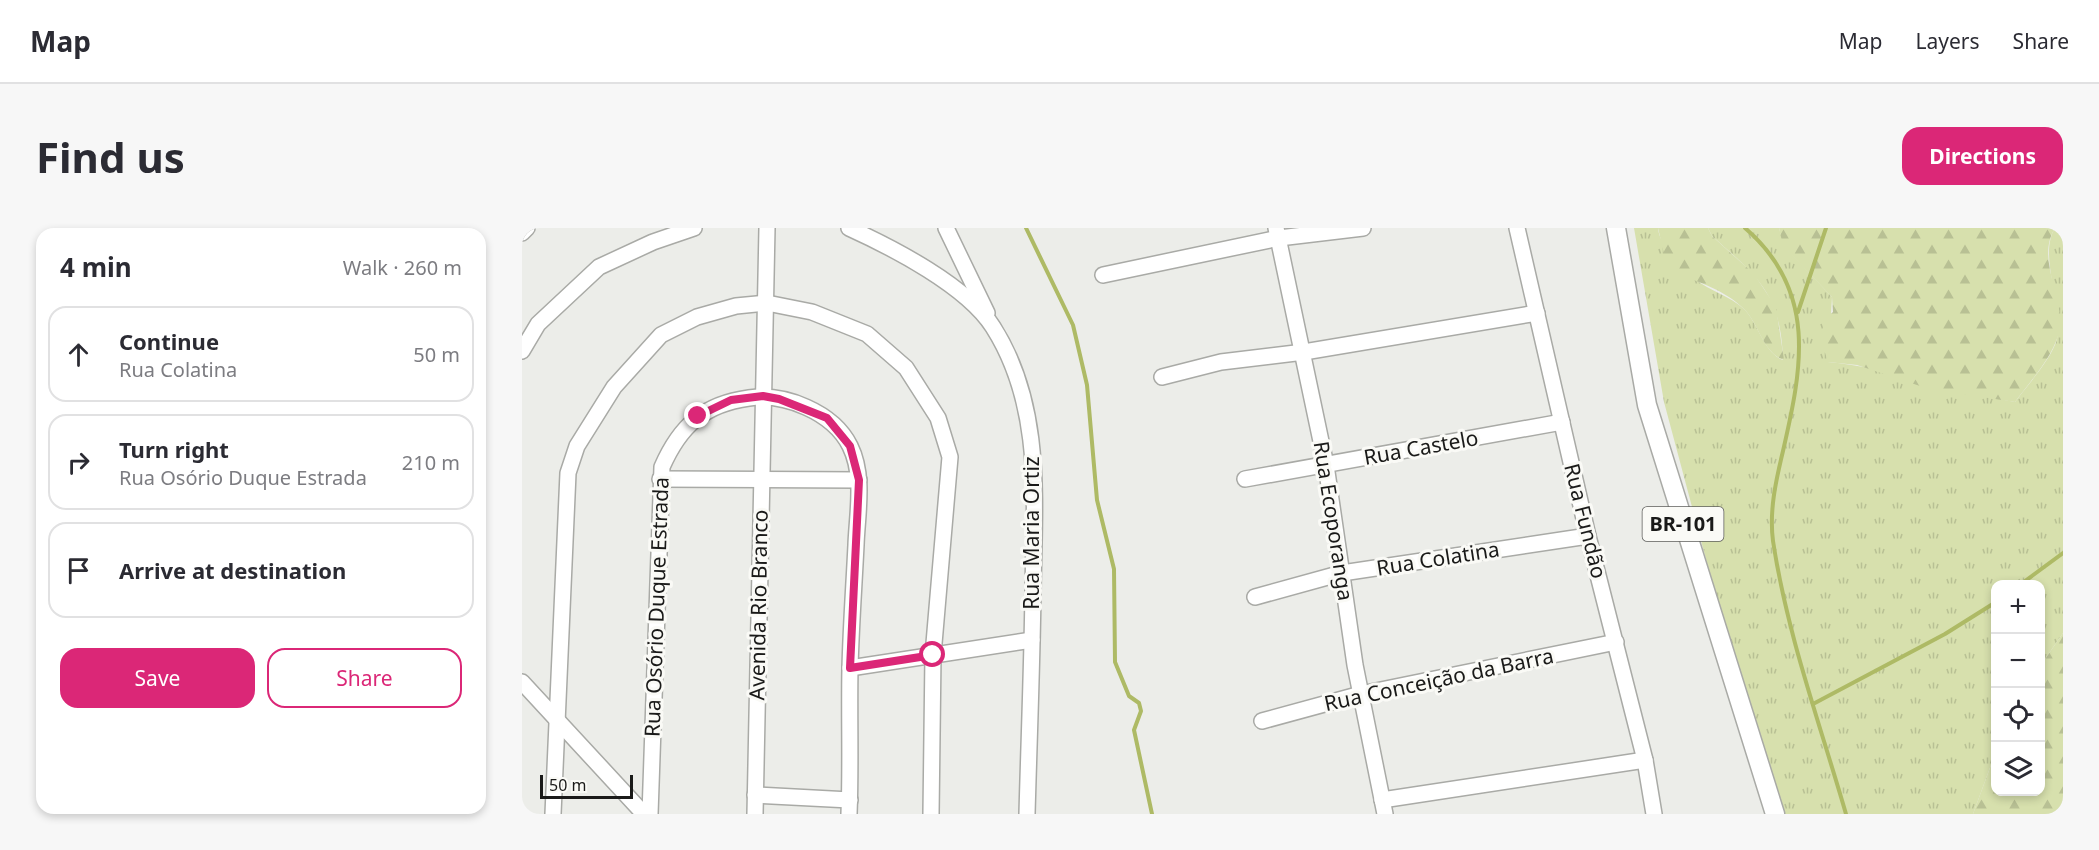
<!DOCTYPE html>
<meta charset="utf-8">
<style>
body{margin:0;font-family:"Noto Sans",sans-serif;background:#f7f7f7;color:#2b2b33}
.controls{position:absolute;right:18px;bottom:18px;display:grid;overflow:hidden;border-radius:12px;box-shadow:0 3px 9px #0003}
.controls button{width:54px;height:54px;display:grid;place-items:center;padding:0;border:0;border-bottom:2px solid #e1e1e2;background:#fff;color:#2b2b33;font:30px sans-serif}
.scale{position:absolute;left:18px;bottom:15px;width:93px;box-sizing:border-box;padding-left:6px;border:3px solid #1a1a19;border-top:0;font-size:16px;line-height:21px;white-space:nowrap;color:#1a1a19;-webkit-text-stroke:4px #fafaf6;paint-order:stroke}
.stop{position:absolute;width:18px;height:18px;margin:-14px;border:4px solid #db2777;border-radius:50%;background:#fff}
.stop.end{background:#db2777;border-color:#fff;box-shadow:0 2px 6px #0008}
.list{margin:0;padding:0;list-style:none}
h2{display:flex;justify-content:space-between;align-items:center;height:78px;margin:0;padding:0 24px;font-size:26px}
h2 small{font-size:20px;font-weight:400;color:#7c7c81}
.list li{display:grid;grid-template-columns:39px 1fr auto;gap:18px;align-items:center;box-sizing:border-box;height:96px;margin:0 12px 12px;padding:0 12px;border:2px solid #e1e1e2;border-radius:18px}
.list b{display:block;font-size:22px;white-space:nowrap}
.list p{margin:0;font-size:20px;white-space:nowrap;color:#7c7c81}
.list em{font-size:20px;font-style:normal;color:#7c7c81}
.actions{display:flex;gap:12px;padding:18px 24px}
.actions a{flex:1;padding:14px 0;border:2px solid #db2777;border-radius:18px;text-align:center;font-size:21px;color:#db2777}
.actions .main{background:#db2777;color:#fff}
.icon{flex:none;width:33px;height:33px;fill:none;stroke:currentColor;stroke-width:2;stroke-linecap:round;stroke-linejoin:round}
.map{position:relative;flex:none;width:1541px;height:586px;overflow:hidden;border-radius:18px}
header{display:flex;align-items:center;gap:36px;box-sizing:border-box;height:84px;padding:0 30px;background:#fff;border-bottom:2px solid #e1e1e2}
header strong{font-size:28px}
nav{display:flex;gap:33px;margin-inline-start:auto;font-size:21px}
.intro{display:flex;align-items:center;justify-content:space-between;box-sizing:border-box;height:144px;padding:0 36px}
h1{margin:0;font-size:42px}
.button{padding:15px 27px;border-radius:18px;background:#db2777;color:#fff;font-size:21px;font-weight:700}
main{display:flex;gap:36px;padding:0 36px}
aside{flex:1;background:#fff;border-radius:18px;box-shadow:0 3px 9px #0003}
.map>svg:first-child{display:block}
.grass{fill:url(#grass-tufts)}
.forest{fill:url(#forest-firs)}
.lines{fill:none;stroke-linecap:round;stroke-linejoin:round}
.stream{stroke:#aeba65;stroke-width:4}
.minor-casing{stroke:#a9aaa6;stroke-width:18}
.major-casing{stroke:#a9aaa6;stroke-width:21}
.minor{stroke:#fff;stroke-width:15}
.major{stroke:#fff;stroke-width:18}
.route{stroke:#db2777;stroke-width:8}
.labels{text-anchor:middle;stroke-width:6;stroke-linejoin:round;paint-order:stroke}
.shield{fill:#fafaf6;stroke:#5d5d5b;stroke-width:1.5}
.shield-label{font-size:20px;font-weight:bold;fill:#1a1a19}
.street-label{font-size:21px;fill:#1a1a19;stroke:#fafaf6}
</style>
<header>
<strong>Map</strong>
<nav><a>Map</a><a>Layers</a><a>Share</a></nav>
</header>
<div class="intro"><h1>Find us</h1><a class="button">Directions</a></div>
<main>
<aside>
<h2>4 min<small>Walk · 260 m</small></h2>
<ul class="list">
<li><svg class="icon" aria-label="ahead" viewBox="0 0 24 24"><path d="M12 20V5M6 11l6-6 6 6"/></svg><div><b>Continue</b><p>Rua Colatina</p></div><em>50 m</em></li>
<li><svg class="icon" aria-label="right" viewBox="0 0 24 24"><path d="M7 20v-9h11M14 6l5 5-5 5"/></svg><div><b>Turn right</b><p>Rua Osório Duque Estrada</p></div><em>210 m</em></li>
<li><svg class="icon" aria-label="arrive" viewBox="0 0 24 24"><path d="M6 21V4h12l-3 4 3 4H6"/></svg><div><b>Arrive at destination</b></div></li>
</ul>
<div class="actions"><a class="main">Save</a><a>Share</a></div>
</aside>
<div class="map">
<svg width="1541" height="586" viewBox="0 0 1541 586">
<defs>
<pattern id="grass-tufts" width="24" height="20" patternUnits="userSpaceOnUse" patternTransform="scale(1.5)"><rect width="24" height="20" fill="#d7e0ad"/><path d="M3 7l-1-3M5 7V3M7 7l1-3M15 17l-1-3M17 17v-4M19 17l1-3" fill="none" stroke="#b8c094"/></pattern>
<pattern id="forest-firs" width="22" height="20" patternUnits="userSpaceOnUse" patternTransform="scale(1.5)"><rect width="22" height="20" fill="#d7e0ad"/><path d="M5 1l3.5 6h-7zM16 11l3.5 6h-7z" fill="#b8c094"/></pattern>
</defs>
<rect width="100%" height="100%" fill="#ecede9"/>
<path class="grass" d="M1112,0H1136C1137,17 1160,40 1174,52C1188,63 1208,68 1222,81C1237,96 1241,124 1261,132C1259,66 1236,49 1190,8L1186,0H1257L1262,18L1310,69L1306,134C1369,140 1431,163 1493,174C1505,158 1530,130 1535,111C1541,76 1516,27 1533,0H1541V405L1519,437L1518,356H1474L1473,526L1451,586H1259L1208,421L1142,174Z"/>
<g class="forest">
<path d="M1136,0H1186L1190,8L1232,46L1254,79L1262,132C1241,125 1237,96 1222,81C1202,61 1172,52 1146,43Z"/>
<path d="M1257,0H1533C1514,31 1541,66 1538,99C1534,126 1509,152 1493,174L1407,161L1335,137L1306,134L1299,112L1302,92L1311,84L1310,69L1261,18Z"/>
<path d="M1541,405V586H1451L1473,526L1474,564H1518L1519,437Z"/>
</g>
<g class="lines">
<g class="stream">
<path d="M504,0L551,97L565,157L575,272L592,341L593,434L607,468L617,475L619,483L612,502L630,586"/>
<path d="M1223,0C1296,63 1280,140 1261,223C1254,252 1247,283 1251,313C1265,406 1298,496 1324,586"/>
<path d="M1276,84L1304,0"/>
<path d="M1499,356L1541,325"/>
<path d="M1291,476L1423,406L1474,374"/>
</g>
<defs>
<g id="minor">
<path d="M327,0C371,20 445,58 471,99C522,179 512,275 511,364C510,438 507,512 505,586"/>
<path d="M424,0L465,85"/>
<path d="M754,0L804,237L833,437L863,586"/>
<path d="M995,0L1066,308L1123,532L1132,586"/>
<path d="M0,5L5,0"/>
<path d="M581,47L757,10L841,0"/>
<path d="M0,123L16,96L77,39L131,14L172,0"/>
<path d="M640,149L699,134L782,124L1015,85"/>
<path d="M138,251L337,252"/>
<path d="M723,251L1040,194"/>
<path d="M733,369L820,345L1066,308"/>
<path d="M328,440L510,412"/>
<path d="M0,454L122,586"/>
<path d="M740,493L839,466L1094,414"/>
<path d="M233,567L328,572"/>
<path d="M860,572L1123,532"/>
<path d="M31,586L46,245L55,218L92,159L139,107L175,89L214,78L245,75L290,84L345,106L384,140L416,190L428,229L411,427L409,586"/>
<path d="M128,586L140,239C158,198 182,176 227,170C263,165 311,184 328,218C343,248 335,286 334,317C332,358 329,399 328,440C327,489 329,537 327,586"/>
<path d="M233,586L245,0"/>
</g>
<path id="major" d="M1094,0L1125,177L1253,586"/>
</defs>
<use href="#minor" class="minor-casing"/>
<use href="#major" class="major-casing"/>
<use href="#minor" class="minor"/>
<use href="#major" class="major"/>
</g>
<g class="lines">
<path class="route" d="M176,188L209,172L241,168L257,171L305,190L328,218L337,252L328,440L411,427"/>
</g>
<g class="labels">
<rect class="shield" x="1120.5" y="279" width="81" height="34" rx="4.5"/>
<g class="shield-label">
<text x="1161" y="303">BR-101</text>
</g>
<g class="street-label">
<text transform="translate(899 220) rotate(-10)" y="7">Rua Castelo</text>
<text transform="translate(811 293) rotate(81)" y="7">Rua Ecoporanga</text>
<text transform="translate(1063 293) rotate(76)" y="7">Rua Fundão</text>
<text transform="translate(510 305) rotate(-90)" y="7">Rua Maria Ortiz</text>
<text transform="translate(916 331) rotate(-9)" y="7">Rua Colatina</text>
<text transform="translate(237 377) rotate(-89)" y="7">Avenida Rio Branco</text>
<text transform="translate(135 379) rotate(-88)" y="7">Rua Osório Duque Estrada</text>
<text transform="translate(917 452) rotate(-12)" y="7">Rua Conceição da Barra</text>
</g>
</g>
</svg>
<div class="controls">
<button>+</button>
<button>−</button>
<button><svg class="icon" aria-label="locate" viewBox="0 0 24 24"><circle cx="12" cy="12" r="6"/><path d="M12 2v4M12 18v4M2 12h4M18 12h4"/></svg></button>
<button><svg class="icon" aria-label="layers" viewBox="0 0 24 24"><path d="M12 4l9 5-9 5-9-5zM3 14l9 5 9-5"/></svg></button>
</div>
<div class="scale">50 m</div>
<div class="stop" style="left:411px;top:427px"></div>
<div class="stop end" style="left:176px;top:188px"></div>
</div>
</main>
